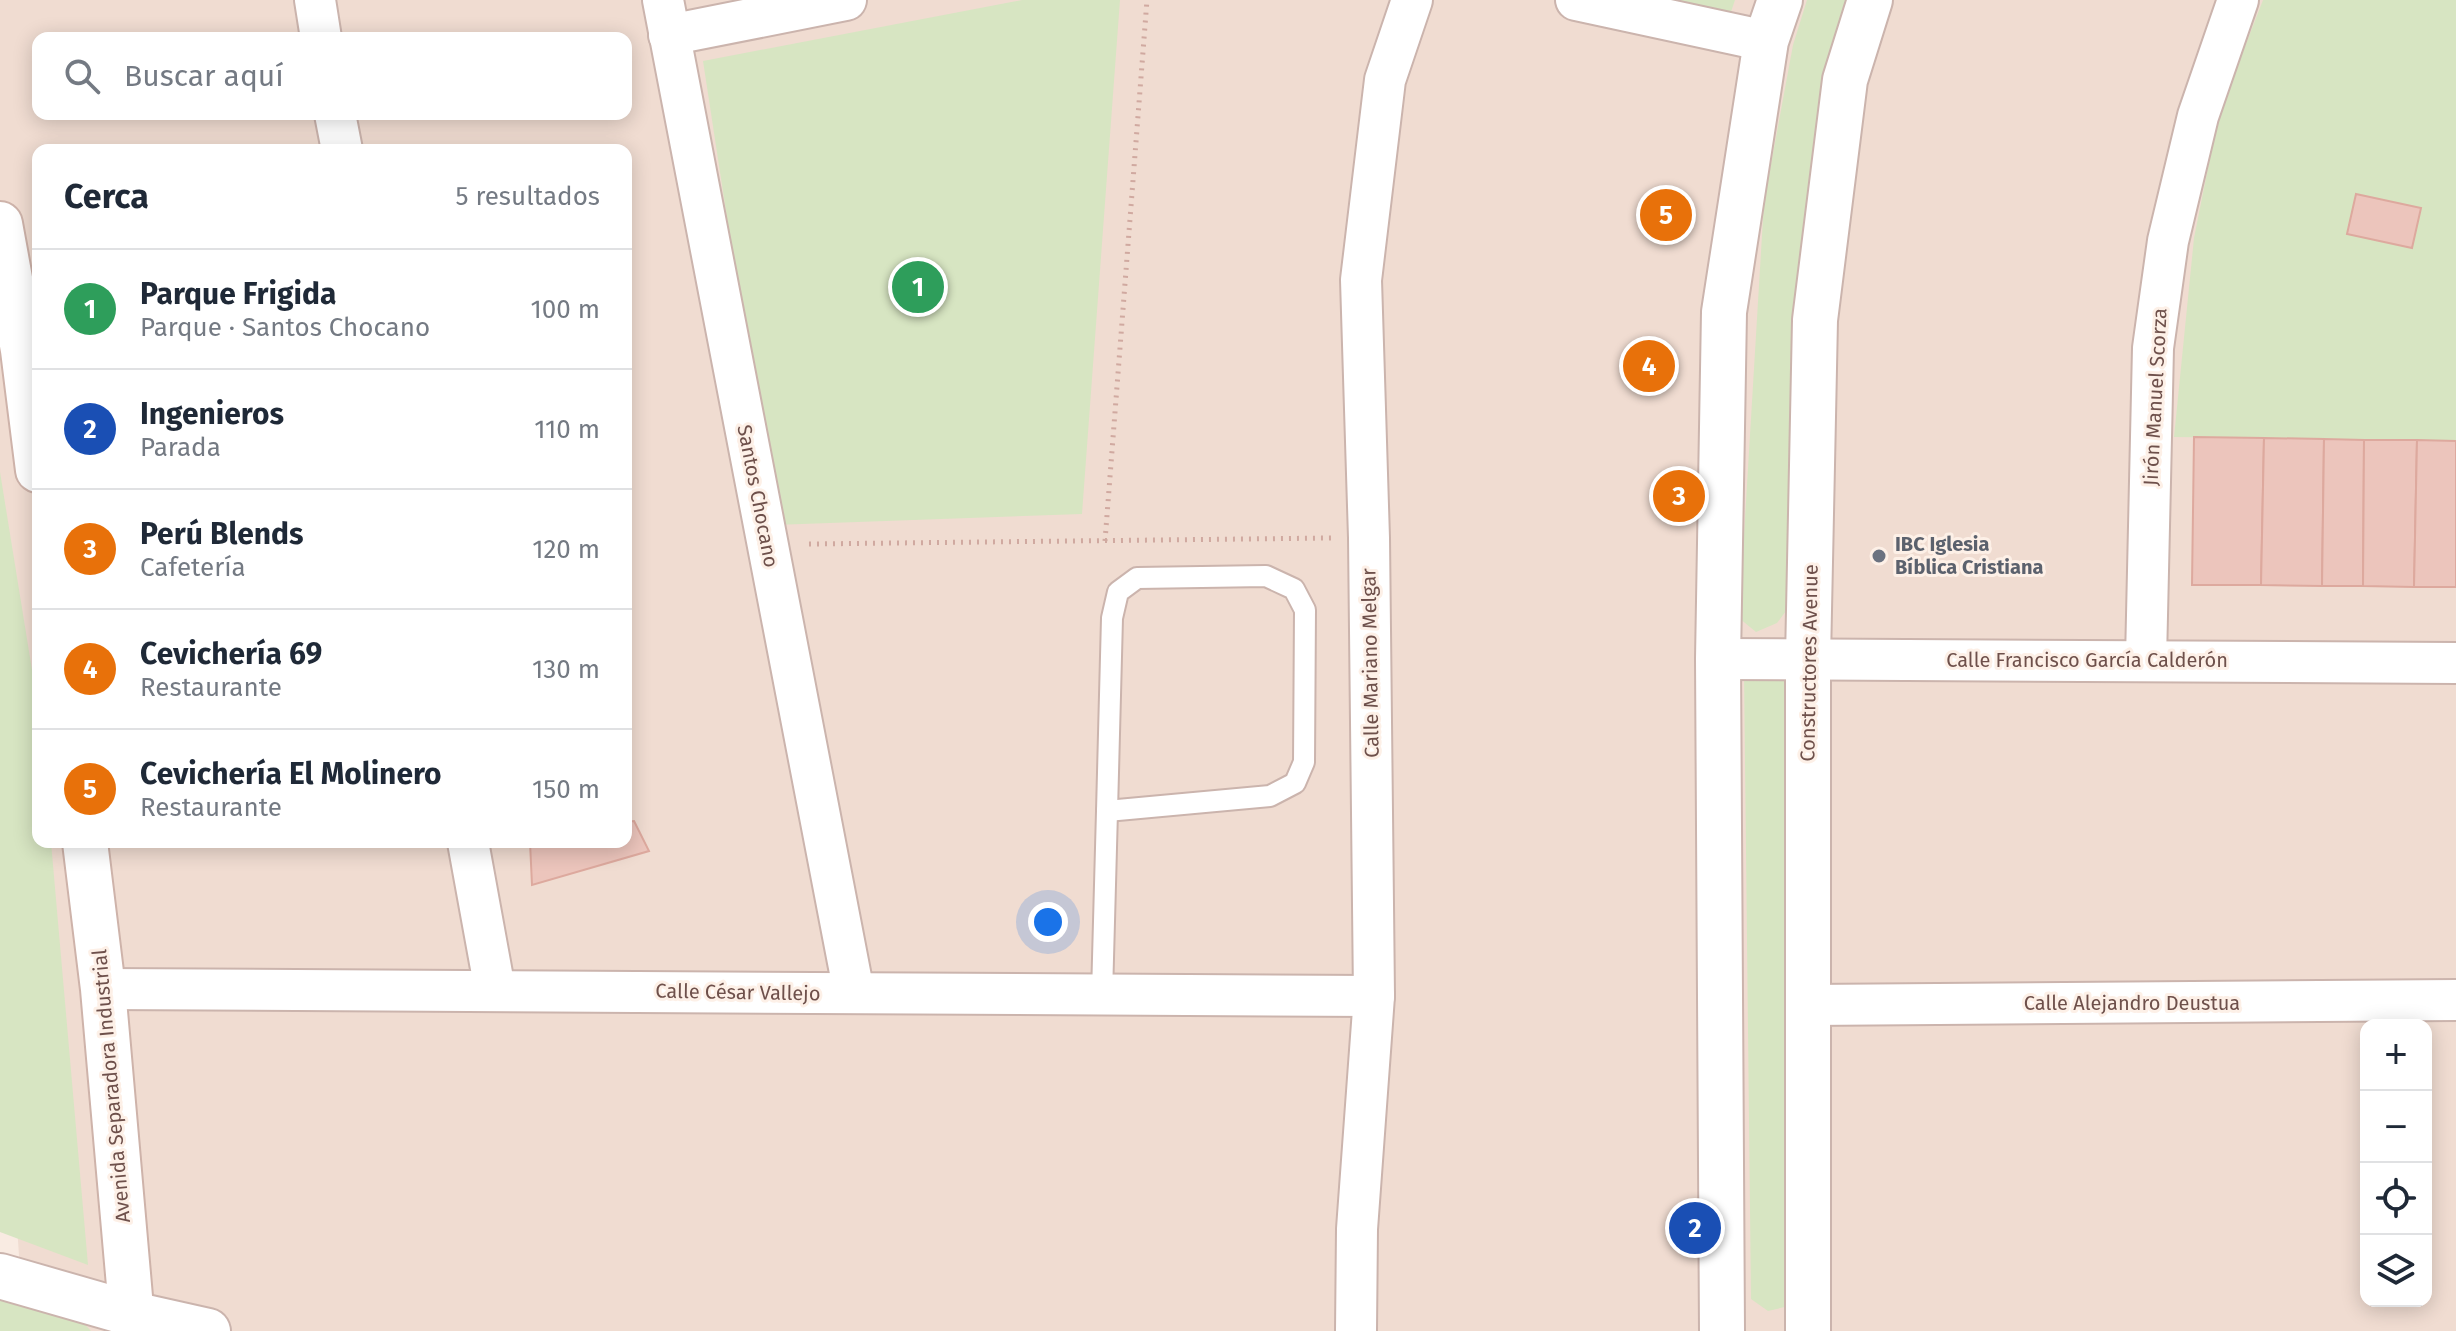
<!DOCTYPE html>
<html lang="es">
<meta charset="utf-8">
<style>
body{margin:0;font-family:"Fira Sans",sans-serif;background:#f6f6f7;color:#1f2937}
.controls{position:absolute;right:24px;bottom:24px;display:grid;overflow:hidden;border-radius:16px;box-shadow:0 4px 20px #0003}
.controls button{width:72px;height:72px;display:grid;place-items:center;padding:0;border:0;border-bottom:2px solid #e0e1e3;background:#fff;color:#1f2937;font:40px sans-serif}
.you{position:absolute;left:1048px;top:922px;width:28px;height:28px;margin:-20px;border:6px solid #fff;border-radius:50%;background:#1a73e8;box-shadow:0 0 0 12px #1a73e833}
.badge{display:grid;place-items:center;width:52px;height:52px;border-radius:50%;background:#d85552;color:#fff;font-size:26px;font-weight:700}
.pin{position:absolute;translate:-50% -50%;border:4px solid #fff;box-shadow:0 2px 8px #0006}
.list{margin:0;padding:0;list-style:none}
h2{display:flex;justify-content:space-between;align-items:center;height:104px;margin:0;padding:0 32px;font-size:34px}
h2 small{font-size:26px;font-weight:400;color:#747a83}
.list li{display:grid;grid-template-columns:52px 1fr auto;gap:24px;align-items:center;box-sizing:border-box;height:120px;padding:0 32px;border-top:2px solid #e0e1e3}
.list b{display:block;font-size:30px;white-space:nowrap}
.list p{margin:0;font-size:26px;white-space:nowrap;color:#747a83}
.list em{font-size:26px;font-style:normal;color:#747a83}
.icon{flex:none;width:44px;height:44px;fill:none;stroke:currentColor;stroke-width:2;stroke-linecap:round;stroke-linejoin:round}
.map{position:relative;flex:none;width:2456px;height:1331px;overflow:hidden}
.search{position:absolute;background:#fff;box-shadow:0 4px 20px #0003;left:32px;top:32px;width:600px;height:88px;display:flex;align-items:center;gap:20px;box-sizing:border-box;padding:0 28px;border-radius:16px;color:#747a83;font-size:30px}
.panel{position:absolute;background:#fff;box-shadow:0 4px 20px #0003;left:32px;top:144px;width:600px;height:704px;border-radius:16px}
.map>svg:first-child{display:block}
.residential{fill:#f0dcd1;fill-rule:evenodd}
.green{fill:#d7e5c2}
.building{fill:#ecc5bc;stroke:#dda99e;stroke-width:2}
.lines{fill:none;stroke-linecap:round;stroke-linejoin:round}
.service-casing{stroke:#cbb4ad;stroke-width:24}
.minor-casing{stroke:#cbb4ad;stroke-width:44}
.tertiary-casing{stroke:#cbb4ad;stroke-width:48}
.secondary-casing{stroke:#ceb3aa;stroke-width:48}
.path{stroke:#d0a9a0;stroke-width:5;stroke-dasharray:2 6;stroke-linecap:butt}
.service{stroke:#fff;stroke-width:20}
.minor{stroke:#fff;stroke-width:40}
.tertiary{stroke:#fff;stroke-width:44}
.secondary{stroke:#fff;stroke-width:44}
.worship-dot{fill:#6b7280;stroke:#fdf0e7;stroke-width:3}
.labels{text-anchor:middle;stroke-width:6;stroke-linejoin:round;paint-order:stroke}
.street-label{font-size:20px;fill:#6e504b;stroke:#fdf0e7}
.worship-label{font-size:20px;font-weight:bold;fill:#5b616d;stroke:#fdf0e7;text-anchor:start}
</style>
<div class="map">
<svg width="2456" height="1331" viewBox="0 0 2456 1331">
<rect width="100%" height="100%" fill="#f9ebe2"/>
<path class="residential" d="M0,0H2456V1331H24L5,1045L0,1018ZM38,38H626V114H38ZM38,150H626V842H38ZM2366,1025H2426V1301H2366Z"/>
<g class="green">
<path d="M1022,0H1120L1082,514L774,525L703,61Z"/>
<path d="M1669,0H1735L1730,15Z"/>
<path d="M1807,0H1854L1818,157L1786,611L1777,623L1756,632L1739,618L1764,202L1793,45Z"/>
<path d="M2263,0H2456V441L2174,437L2194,238L2219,113Z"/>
<path d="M0,472L38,707V842H51L88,1265L0,1232Z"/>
<path d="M1744,672L1785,675L1799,1289L1789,1306L1768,1311L1751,1299Z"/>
<path d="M0,1291L76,1315L91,1331H0Z"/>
</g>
<g class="building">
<path d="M2356,194L2421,208L2412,248L2347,234Z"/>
<path d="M2194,437L2264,438L2261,585H2192Z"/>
<path d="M2264,438L2324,439L2322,586L2261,585Z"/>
<path d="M2324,439L2364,440L2363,586H2322Z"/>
<path d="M2364,440H2417L2414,587L2363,586Z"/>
<path d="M2417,440L2456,441V587H2414Z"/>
<path d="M634,821L649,851L532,885L530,842H626V822Z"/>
</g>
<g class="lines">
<defs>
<g id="service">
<path d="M1266,576L1294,589L1305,610L1304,762L1295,783L1270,796L1107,811L1112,618L1118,592L1137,578Z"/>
<path d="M1102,995L1107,811"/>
</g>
<g id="minor">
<path d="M315,0L321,38"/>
<path d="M663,0L854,993"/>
<path d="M1576,0L1766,41"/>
<path d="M669,35L846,0"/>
<path d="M335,114L342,150"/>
<path d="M1718,659L2456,663"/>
<path d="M2146,660L2153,348L2168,241L2198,116L2238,0"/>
<path d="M468,842L495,990"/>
<path d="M103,989L1374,996"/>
<path d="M1809,1005L2456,1000"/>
<path d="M1356,1331L1357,1229L1374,996L1369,538L1361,280L1385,80L1412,0"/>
</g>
<g id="tertiary">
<path d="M0,1276L132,1314L208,1331"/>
<path d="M1722,1331L1718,659L1724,312L1766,41L1780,0"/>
<path d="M1808,1331V659L1815,320L1845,80L1870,0"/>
</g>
<g id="secondary">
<path d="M0,224L23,350L38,470"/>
<path d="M85,842L103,989L133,1331"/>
</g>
</defs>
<use href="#service" class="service-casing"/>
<use href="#minor" class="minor-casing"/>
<use href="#tertiary" class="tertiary-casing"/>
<use href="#secondary" class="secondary-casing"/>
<g class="path">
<path d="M1105,541L1147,0"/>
<path d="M809,544L1331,538"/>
</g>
<use href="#service" class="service"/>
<use href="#minor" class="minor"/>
<use href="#tertiary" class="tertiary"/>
<use href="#secondary" class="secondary"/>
</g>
<circle class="worship-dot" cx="1879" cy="556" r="8"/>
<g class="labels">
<g class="street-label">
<text transform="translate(2155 397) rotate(-87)" y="7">Jirón Manuel Scorza</text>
<text transform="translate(758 496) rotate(79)" y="7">Santos Chocano</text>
<text x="2087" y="667">Calle Francisco García Calderón</text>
<text transform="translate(1370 663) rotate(-91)" y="7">Calle Mariano Melgar</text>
<text transform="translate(1809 663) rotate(-89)" y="7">Constructores Avenue</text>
<text transform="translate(738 992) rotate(1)" y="7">Calle César Vallejo</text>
<text x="2132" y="1010">Calle Alejandro Deustua</text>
<text transform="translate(111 1086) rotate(-95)" y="7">Avenida Separadora Industrial</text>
</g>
<g class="worship-label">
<text x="1895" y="551">IBC Iglesia<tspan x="1895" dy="23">Bíblica Cristiana</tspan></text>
</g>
</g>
</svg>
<div class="controls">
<button>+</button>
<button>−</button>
<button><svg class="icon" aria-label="locate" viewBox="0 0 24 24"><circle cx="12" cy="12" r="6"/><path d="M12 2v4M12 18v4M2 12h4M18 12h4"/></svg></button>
<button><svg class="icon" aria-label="layers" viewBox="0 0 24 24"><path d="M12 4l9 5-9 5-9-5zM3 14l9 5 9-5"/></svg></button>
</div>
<div class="you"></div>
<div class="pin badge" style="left:918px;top:287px;background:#2e9e5b">1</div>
<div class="pin badge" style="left:1695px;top:1228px;background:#1a4fb4">2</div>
<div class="pin badge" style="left:1679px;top:496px;background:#e8710a">3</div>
<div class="pin badge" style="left:1649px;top:366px;background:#e8710a">4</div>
<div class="pin badge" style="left:1666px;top:215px;background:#e8710a">5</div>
<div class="search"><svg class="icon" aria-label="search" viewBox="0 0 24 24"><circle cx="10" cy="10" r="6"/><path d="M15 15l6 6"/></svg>Buscar aquí</div>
<section class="panel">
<h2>Cerca<small>5 resultados</small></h2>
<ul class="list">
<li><span class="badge" style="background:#2e9e5b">1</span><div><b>Parque Frigida</b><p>Parque · Santos Chocano</p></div><em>100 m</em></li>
<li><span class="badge" style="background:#1a4fb4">2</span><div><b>Ingenieros</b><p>Parada</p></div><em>110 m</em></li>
<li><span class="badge" style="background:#e8710a">3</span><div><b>Perú Blends</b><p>Cafetería</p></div><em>120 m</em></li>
<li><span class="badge" style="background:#e8710a">4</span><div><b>Cevichería 69</b><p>Restaurante</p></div><em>130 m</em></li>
<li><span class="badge" style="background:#e8710a">5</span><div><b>Cevichería El Molinero</b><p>Restaurante</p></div><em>150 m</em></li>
</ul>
</section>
</div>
